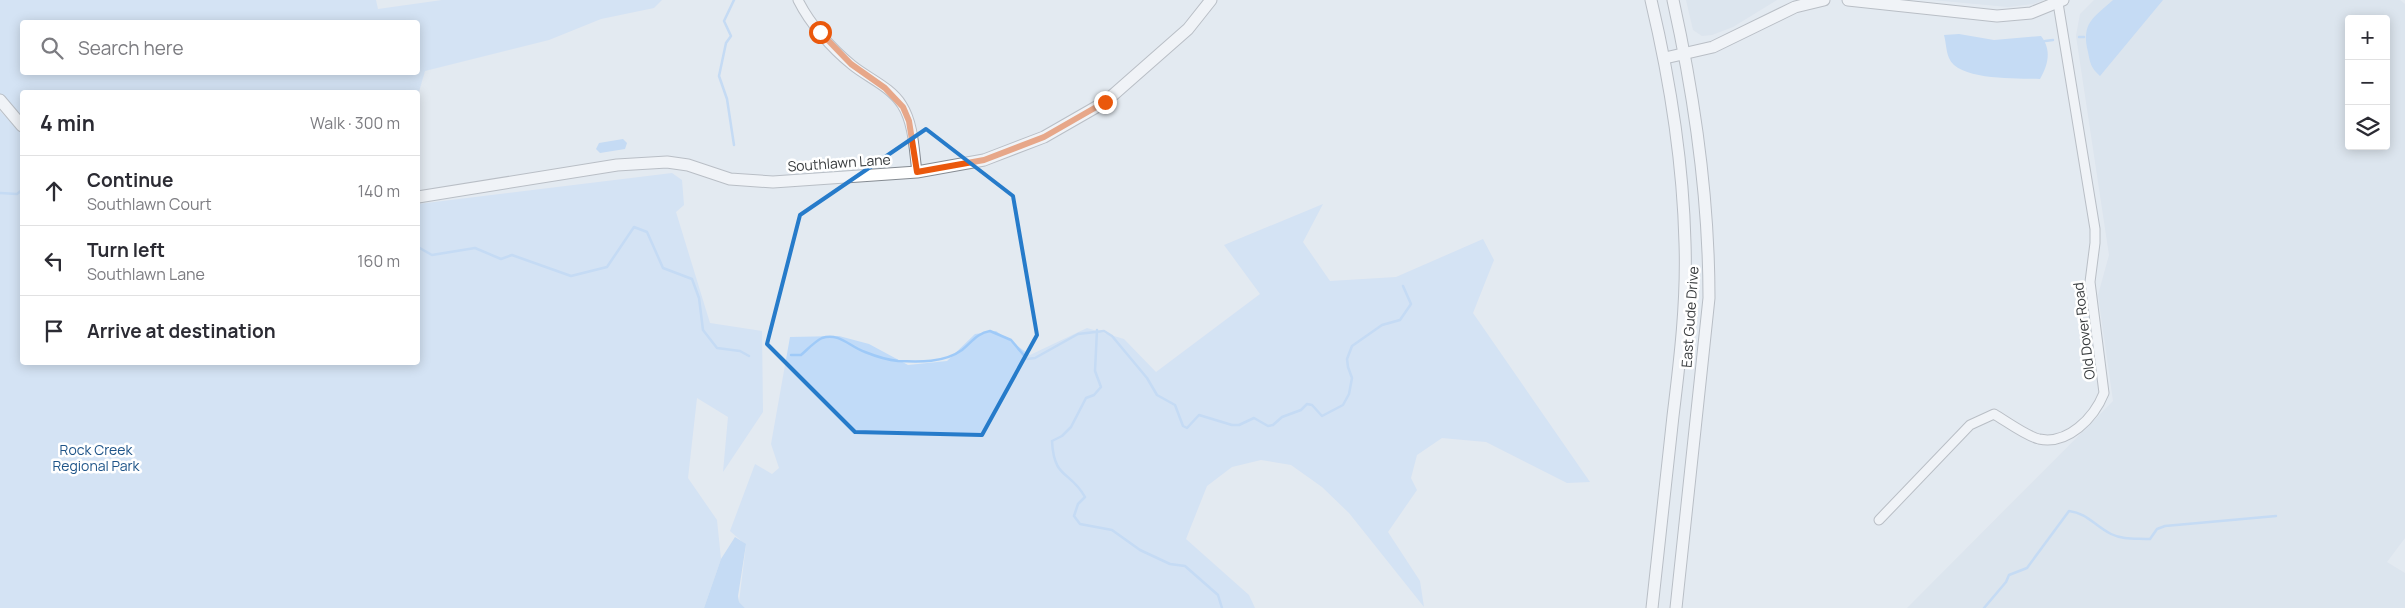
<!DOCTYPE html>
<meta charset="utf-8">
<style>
body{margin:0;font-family:Manrope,sans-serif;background:#f2f2f3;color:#2b2b33}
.controls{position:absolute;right:15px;top:15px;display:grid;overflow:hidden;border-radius:5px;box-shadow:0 2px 12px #0003}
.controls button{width:45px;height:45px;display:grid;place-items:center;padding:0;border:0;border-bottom:1px solid #e1e1e2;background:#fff;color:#2b2b33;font:25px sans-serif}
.stop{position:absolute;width:15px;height:15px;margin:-11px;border:4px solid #ea580c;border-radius:50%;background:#fff}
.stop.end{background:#ea580c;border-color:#fff;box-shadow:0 1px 5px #0008}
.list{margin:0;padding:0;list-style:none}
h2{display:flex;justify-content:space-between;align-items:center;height:65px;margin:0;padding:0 20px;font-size:21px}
h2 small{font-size:16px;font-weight:400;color:#7c7c81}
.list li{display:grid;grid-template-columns:32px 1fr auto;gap:15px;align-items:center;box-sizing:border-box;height:70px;padding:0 20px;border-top:1px solid #e1e1e2}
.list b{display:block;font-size:19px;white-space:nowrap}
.list p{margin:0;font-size:16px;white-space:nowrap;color:#7c7c81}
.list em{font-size:16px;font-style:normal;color:#7c7c81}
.icon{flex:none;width:28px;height:28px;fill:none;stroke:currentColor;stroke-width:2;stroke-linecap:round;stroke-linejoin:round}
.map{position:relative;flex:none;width:2405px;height:608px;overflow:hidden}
.search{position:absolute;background:#fff;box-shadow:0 2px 12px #0003;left:20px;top:20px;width:400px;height:55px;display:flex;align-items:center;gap:12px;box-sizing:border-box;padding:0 18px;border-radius:5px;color:#7c7c81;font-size:19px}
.panel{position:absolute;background:#fff;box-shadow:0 2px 12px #0003;left:20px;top:90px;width:400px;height:275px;border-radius:5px}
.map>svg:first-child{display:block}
.built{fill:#d3dfeb;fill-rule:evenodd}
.green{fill:#c1dbf8;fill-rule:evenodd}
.water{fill:#9fcaf8}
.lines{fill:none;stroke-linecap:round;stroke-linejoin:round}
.stream{stroke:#9fcaf8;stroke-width:2.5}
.street-casing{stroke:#858b92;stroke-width:11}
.secondary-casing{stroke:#858b92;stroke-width:13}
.street{stroke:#fff;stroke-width:9}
.secondary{stroke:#fff;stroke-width:11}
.route{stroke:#ea580c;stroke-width:6}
.marked{fill:none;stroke:#267bca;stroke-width:4;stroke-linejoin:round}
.labels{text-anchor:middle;stroke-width:5;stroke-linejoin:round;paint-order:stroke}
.street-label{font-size:14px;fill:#393c3e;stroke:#fff}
.park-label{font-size:14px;fill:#1e5488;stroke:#fff}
</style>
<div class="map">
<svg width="2405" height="608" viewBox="0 0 2405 608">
<rect width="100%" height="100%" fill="#e3eaf1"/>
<g class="built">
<path d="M1686,0H1777L1733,27L1712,35L1702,36L1693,30Z"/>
<path d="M1932,0H2044L2033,4L2008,7Z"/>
<path d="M2094,0H2400L2405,4V538L2387,562L2405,573V608H1907L2113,401L2098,295L2109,255L2076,36L2080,14ZM2349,19H2386V146H2349Z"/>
</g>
<g class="green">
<path d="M0,0H376L378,9L442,0H662L654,8L601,19L549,40L425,71L418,95V92H22V123L0,95ZM22,22H418V72H22Z"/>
<path d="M0,111L22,133V362H418V204L672,173L682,180L684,205L676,212L710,323L762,331L763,412L723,472L728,417L697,398L688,478L717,520L721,559L704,608H0Z"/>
<path d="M1323,204L1303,242L1330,281L1396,277L1483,239L1494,260L1473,313L1590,482L1567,483L1486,442L1442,438L1417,455L1411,478L1417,490L1388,532L1420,581L1424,607L1349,513L1322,487L1291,465L1261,460L1232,467L1207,486L1186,539L1249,595L1255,608H745L739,602L746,545L730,531L755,464L772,474L779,468L771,444L790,337L839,336L869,344L908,365L947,361L975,334L996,331L1030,355L1087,328L1124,339L1156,372L1260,294L1224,245Z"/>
</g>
<g class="water">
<path d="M2113,0H2163L2100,76C2091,68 2090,63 2088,52C2081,23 2093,18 2113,0Z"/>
<path d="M1959,34L1994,40L2041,36C2052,50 2048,65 2040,79C2018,78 1958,81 1949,58C1946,51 1946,42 1944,35Z"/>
<path d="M623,139L627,143L625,149L600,153L596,149L599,143Z"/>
<path d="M735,537L746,544L738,596L739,602L745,608H704L721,559Z"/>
</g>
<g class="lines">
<g class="stream">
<path d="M2079,37H2084"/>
<path d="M2045,41L2053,40"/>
<path d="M734,145L727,99L719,76L726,43L731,36L724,21L734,0"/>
<path d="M0,193L17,194L22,190"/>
<path d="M418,247L432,255L475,248L501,259L512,255L571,276L607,267L634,227L647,232L663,268L692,279L699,298L703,330L717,348L740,351L749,356"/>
<path d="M1097,330L1095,371L1101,387L1094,395L1086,398L1071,427L1062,436L1052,441C1054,480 1070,470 1085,497L1078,504L1074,516L1080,524L1112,530L1140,550L1170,564L1185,566L1218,595L1222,608"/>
<path d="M791,355H801C808,349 814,342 822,338C839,332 850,347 865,352C875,356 888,360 898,361C919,362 944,363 962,350C972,342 977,333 990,331L1011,340L1027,359L1035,358L1078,334L1104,331L1112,336L1147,378L1157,395L1175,405L1183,426L1187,428L1199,415L1232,425H1239L1254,418L1268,426L1273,425L1282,417L1301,410L1307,404L1312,405L1322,416L1343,405L1349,394L1352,378L1348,367L1347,359L1352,346L1382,325L1400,320L1411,304L1403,286"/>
<path d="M1984,608L2006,582L2009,575L2027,568L2069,511C2087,513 2095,526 2111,534C2123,540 2137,538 2150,539L2157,529L2165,526L2276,516"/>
</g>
<defs>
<g id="street">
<path d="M798,0C810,24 831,48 852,65C868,78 891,87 902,105C914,124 914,151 917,172"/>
<path d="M1879,520L1970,425L1994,414C2006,421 2026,436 2039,439C2068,445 2094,418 2104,393L2090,282L2095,243V229L2058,3"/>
</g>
<g id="secondary">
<path d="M1651,0C1670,80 1683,161 1685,243C1687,301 1680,359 1673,416C1666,480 1659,544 1652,608"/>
<path d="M1673,0C1695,99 1709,197 1709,298L1676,608"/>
<path d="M1848,0L1997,16L2031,13L2063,0"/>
<path d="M1665,58L1713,47L1795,7L1824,0"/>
<path d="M0,100L22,126"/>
<path d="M418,197L617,165L667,162L688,165L730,179L773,182L917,172L984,160L1044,137L1105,102L1188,29L1211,0"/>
</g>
</defs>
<use href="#street" class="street-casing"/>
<use href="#secondary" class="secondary-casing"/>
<use href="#street" class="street"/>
<use href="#secondary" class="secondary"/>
</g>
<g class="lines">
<path class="route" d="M820,32L851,64L885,88L903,107L909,121L917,172L984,160L1044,137L1105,102"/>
</g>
<path d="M0 0H2405V608H0ZM926,129L1013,196L1037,335L982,435L855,432L767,344L800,215Z" fill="#e3eaf1" fill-opacity=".55" fill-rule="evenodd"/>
<path class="marked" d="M926,129L1013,196L1037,335L982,435L855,432L767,344L800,215Z"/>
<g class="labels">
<g class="street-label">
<text transform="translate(839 163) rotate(-4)" y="5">Southlawn Lane</text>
<text transform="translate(1690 317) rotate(-86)" y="5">East Gude Drive</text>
<text transform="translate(2084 331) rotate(-97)" y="5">Old Dover Road</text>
</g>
<g class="park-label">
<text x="96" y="455">Rock Creek<tspan x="96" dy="16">Regional Park</tspan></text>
</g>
</g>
</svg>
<div class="controls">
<button>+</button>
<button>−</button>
<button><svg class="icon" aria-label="layers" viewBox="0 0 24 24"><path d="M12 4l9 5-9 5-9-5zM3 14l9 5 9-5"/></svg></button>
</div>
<div class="stop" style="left:820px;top:32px"></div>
<div class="stop end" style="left:1105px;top:102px"></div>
<div class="search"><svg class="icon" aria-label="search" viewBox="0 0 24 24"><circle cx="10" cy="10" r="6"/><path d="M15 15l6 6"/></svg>Search here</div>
<section class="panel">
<h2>4 min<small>Walk · 300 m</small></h2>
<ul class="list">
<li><svg class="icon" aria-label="ahead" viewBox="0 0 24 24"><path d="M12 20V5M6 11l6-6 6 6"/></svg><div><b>Continue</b><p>Southlawn Court</p></div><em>140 m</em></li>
<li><svg class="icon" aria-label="left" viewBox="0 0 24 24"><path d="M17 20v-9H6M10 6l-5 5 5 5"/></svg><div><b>Turn left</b><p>Southlawn Lane</p></div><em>160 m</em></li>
<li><svg class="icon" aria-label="arrive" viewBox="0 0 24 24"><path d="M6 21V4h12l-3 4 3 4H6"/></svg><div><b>Arrive at destination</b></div></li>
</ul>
</section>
</div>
